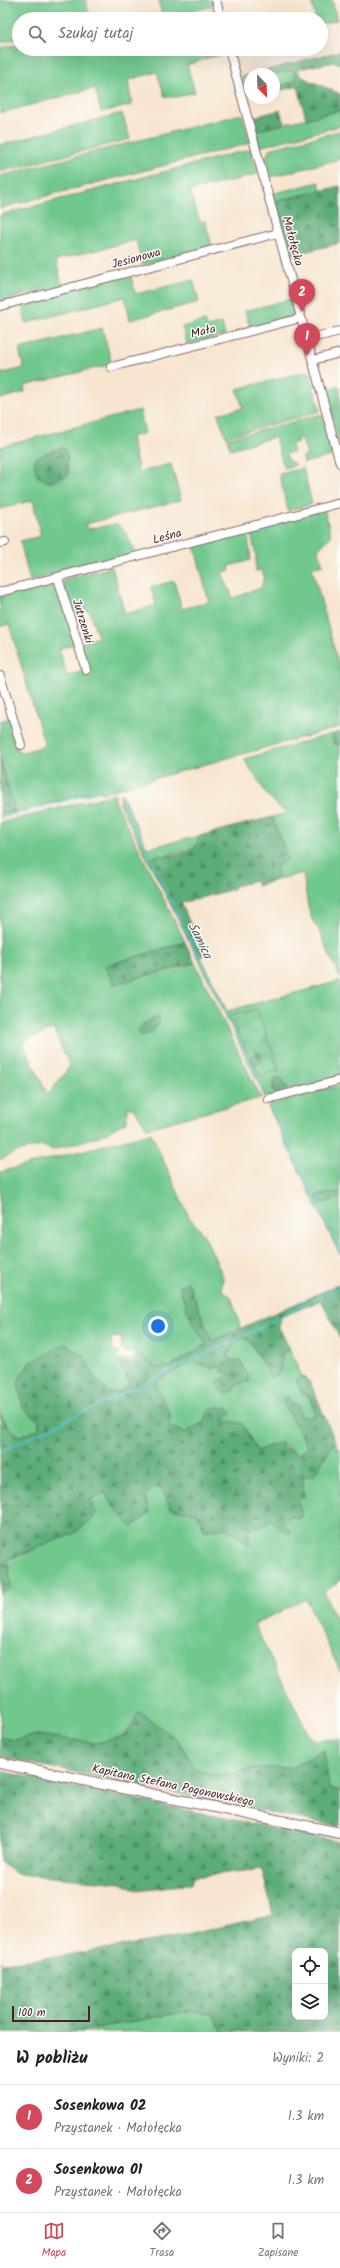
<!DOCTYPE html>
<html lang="pl">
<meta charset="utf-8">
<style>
body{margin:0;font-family:Kalam,sans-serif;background:#f6f6f6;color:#222}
.controls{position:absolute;right:12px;bottom:12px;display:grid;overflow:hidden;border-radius:8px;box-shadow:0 4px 16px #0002}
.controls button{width:36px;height:36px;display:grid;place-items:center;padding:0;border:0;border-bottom:1px solid #e0e0e0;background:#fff;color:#222;font:20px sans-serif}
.compass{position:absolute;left:244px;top:68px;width:36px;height:36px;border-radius:50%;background:#fff;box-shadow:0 4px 16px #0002;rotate:157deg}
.scale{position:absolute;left:12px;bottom:10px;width:78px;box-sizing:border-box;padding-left:4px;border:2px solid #4a1f2b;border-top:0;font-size:11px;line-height:14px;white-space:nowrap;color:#4a1f2b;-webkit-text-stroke:3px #fdfcf7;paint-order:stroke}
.you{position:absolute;left:158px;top:1326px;width:14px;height:14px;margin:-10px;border:3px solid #fff;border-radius:50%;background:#1a73e8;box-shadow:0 0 0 6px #1a73e833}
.badge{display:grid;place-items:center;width:26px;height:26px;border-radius:50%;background:#d1495b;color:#fff;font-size:13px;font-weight:700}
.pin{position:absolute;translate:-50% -33px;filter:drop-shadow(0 1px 2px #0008)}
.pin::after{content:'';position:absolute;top:21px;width:14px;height:12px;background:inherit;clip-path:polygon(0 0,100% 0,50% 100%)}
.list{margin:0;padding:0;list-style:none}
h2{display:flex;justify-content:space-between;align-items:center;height:52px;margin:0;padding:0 16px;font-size:17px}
h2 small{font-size:13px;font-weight:400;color:#767676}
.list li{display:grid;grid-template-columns:26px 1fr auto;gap:12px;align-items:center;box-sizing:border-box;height:64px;padding:0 16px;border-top:1px solid #e0e0e0}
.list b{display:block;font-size:15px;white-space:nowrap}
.list p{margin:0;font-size:13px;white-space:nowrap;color:#767676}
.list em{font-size:13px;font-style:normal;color:#767676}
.icon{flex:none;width:22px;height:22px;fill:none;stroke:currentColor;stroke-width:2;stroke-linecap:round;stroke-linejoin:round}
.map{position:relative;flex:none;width:340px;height:2032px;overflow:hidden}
.search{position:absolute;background:#fff;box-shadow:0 4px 16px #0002;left:12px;right:12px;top:12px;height:44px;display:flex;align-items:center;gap:10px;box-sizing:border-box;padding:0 14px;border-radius:22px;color:#767676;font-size:15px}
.sheet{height:180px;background:#fff}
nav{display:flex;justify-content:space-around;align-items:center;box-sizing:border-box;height:56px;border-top:1px solid #e0e0e0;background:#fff;font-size:11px;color:#767676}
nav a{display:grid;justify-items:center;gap:2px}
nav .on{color:#d1495b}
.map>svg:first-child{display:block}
.grass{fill:#71c88d;stroke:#5e745c;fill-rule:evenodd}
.forest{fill:url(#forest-firs);stroke:#536652;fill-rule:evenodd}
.wetland{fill:url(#wetland-marsh);stroke:#5e745c}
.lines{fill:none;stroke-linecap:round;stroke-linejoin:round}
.stream{stroke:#58c6cd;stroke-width:1.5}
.minor-casing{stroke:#876464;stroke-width:10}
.major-casing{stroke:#876464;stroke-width:12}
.minor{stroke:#fff;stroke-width:8}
.major{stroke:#fff;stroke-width:10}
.labels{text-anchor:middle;stroke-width:3;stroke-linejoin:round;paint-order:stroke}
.street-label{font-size:12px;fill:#4a1f2b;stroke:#fdfcf7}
.water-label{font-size:13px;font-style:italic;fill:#4f5964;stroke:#fdfcf7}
</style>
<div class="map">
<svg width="340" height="2032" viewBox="0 0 340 2032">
<defs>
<pattern id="forest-firs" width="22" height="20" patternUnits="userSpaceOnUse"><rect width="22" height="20" fill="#5cac78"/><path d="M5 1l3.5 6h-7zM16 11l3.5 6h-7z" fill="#4e8b63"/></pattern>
<pattern id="wetland-marsh" width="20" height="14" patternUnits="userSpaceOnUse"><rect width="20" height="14" fill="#71c88d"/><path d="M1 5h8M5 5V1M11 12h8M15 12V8" fill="none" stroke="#63ab7a"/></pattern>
</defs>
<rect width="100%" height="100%" fill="#fdfcf7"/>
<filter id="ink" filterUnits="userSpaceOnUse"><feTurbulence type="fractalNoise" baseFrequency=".025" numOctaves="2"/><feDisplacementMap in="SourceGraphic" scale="8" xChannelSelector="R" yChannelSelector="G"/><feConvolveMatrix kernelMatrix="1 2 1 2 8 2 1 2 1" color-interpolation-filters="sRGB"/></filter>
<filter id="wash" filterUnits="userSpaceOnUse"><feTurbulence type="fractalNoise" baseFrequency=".012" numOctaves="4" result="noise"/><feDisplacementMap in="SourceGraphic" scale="16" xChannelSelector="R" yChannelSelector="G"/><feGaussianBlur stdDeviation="0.9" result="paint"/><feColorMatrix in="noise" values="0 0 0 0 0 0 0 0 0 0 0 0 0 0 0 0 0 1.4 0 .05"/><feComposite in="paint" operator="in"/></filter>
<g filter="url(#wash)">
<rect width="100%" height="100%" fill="#f7e5cf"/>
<g class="grass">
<path d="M0,0H86L90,19H19V38L0,43Z"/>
<path d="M164,0H212L213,6L165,18L162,17L159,1Z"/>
<path d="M311,0H332L337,20L321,24V19H316Z"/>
<path d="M215,10L217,19H181Z"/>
<path d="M19,44V49H202L205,59L187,65L195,92L176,97H165L157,72L128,80L132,105L101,112L95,88L0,113V48Z"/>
<path d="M293,70L296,81L274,87V74Z"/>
<path d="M247,75L250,78V87L244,86L242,76Z"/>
<path d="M340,110V126L259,147L255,131Z"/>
<path d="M122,113L130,139L0,172V145Z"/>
<path d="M242,114L250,143L0,208V176Z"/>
<path d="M340,131V159L267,178L261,157L267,156L269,149Z"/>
<path d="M251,149L258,174L190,191L200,222L205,221L212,246L142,265L136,240L56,260L62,285L0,302V215Z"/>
<path d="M319,182L321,191L273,202L271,194Z"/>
<path d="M130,274L136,294L193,280L199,302L130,320L125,297L26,323L21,303Z"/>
<path d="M291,299L295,317L250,328L245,311Z"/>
<path d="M205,321L207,327L222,323L225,335L187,344L182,327Z"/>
<path d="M102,328L112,364L24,386L25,392L0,399V374L24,368L19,349Z"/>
<path d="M305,372H310L320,411L226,437L218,414L243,408L237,389Z"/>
<path d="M340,386V445L325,390Z"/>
<path d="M140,410L145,433L131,437L139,472L171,464L181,500L86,524L87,529L117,524L125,531L135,551L133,555L30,581L20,541L41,536L33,500L0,509V447ZM62,447L68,457C66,468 60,479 50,483L45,453Z"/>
<path d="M322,414L333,453L331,456L304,463L303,457L307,455L302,438L297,439L298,442L291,444L293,452L286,454L288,460L296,465L284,468L275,437L230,449L227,439Z"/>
<path d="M303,468L312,504L288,511L279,474Z"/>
<path d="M324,509L331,536L318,550L323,565L312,568L340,670V727L102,793L100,790L15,812L0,759V721L10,718L19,753L45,746L9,624L0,627V597L55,582L57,583L75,644L59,649L67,676L83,671L81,643L98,637L89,610L73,615L63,582L65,579L112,567L125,614L156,605L151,587L174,581L182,609L209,602L194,545L247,529L251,560L229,566L230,570L222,573L233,598L261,588L264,576L261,570L256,571V556L251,534L252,528Z"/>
<path d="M332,734L333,743L340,746V979L318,928C307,919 306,889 303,873L279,879L276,866L282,864L283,844L272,817L286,814L268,796L244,759Z"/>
<path d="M121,793L147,848L199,836L198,844L193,849L148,860L120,804Z"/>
<path d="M115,794V801L185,942L105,966L114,984L195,963L261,1098L147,1128L135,1110L127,1107V1121L103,1135L53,1150L42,1146L16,1152L0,1160V823ZM159,1017L158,1025L149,1033L148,1021ZM53,1029L70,1066L48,1095L22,1042Z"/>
<path d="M201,957L227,1011L340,981V1079L289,1089L281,1079L274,1081L273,1089L277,1096L265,1097L198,958ZM230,1016L279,1070L259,1076Z"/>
<path d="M340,1085V1191L336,1193H327L320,1204L340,1198V1255L268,1106L271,1100L273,1104Z"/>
<path d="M151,1133L189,1217L204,1235L214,1256L223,1277L222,1290L231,1297L241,1328L212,1341L188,1283L179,1286L191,1320L206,1344L172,1366L157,1368L143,1356L126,1352L121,1349L122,1337L111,1338L112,1349L119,1353L118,1362L130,1384L120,1392L109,1393L94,1376L82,1353L72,1349L29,1363L18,1382L20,1392L23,1408L39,1421V1429L20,1436L10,1429L0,1413V1172Z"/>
<path d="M244,1338L250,1341L271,1378L283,1359L282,1354L290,1350L302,1376L297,1380L302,1393L310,1398L315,1412L313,1417H301L285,1406L308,1447L298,1454L279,1442L257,1451L242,1424L223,1421L211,1409L204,1422L184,1433L168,1426L156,1385L158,1380L195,1360L219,1366L231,1374L234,1385L249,1381L241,1361L230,1360L228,1353L235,1345L234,1341Z"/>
<path d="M335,1441L340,1450V1581L324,1592L340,1630V1671L306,1599L254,1624L310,1737L316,1740L340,1739V1791L329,1788L323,1750L291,1768H254L222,1776L196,1770L178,1740L139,1712L130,1728L121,1737L96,1743L37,1735L14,1740L0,1737V1592L10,1573L8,1559L32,1551L91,1499L105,1493L117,1511L156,1487L163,1491L170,1508L197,1513L205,1530L227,1529L251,1545L248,1532L255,1525L261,1526L272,1521L291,1531L283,1523L290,1516L300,1519L298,1502L304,1496L303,1477L314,1475Z"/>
<path d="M190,2011L212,2013L223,2032H74Z"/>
</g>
<g class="forest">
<path d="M202,49H225L226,54L205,59Z"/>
<path d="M340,51V64L335,62L298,69L300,76L340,94V110L306,119L298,86L274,92V87L296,81L293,70L274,74H251Z"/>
<path d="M280,110L284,124L255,131L251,118Z"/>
<path d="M340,186V243L288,256L273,202Z"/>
<path d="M62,447L67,451L68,476C55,480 47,486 37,475L34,462L36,458Z"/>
<path d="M340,732V746L334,743L332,734Z"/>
<path d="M0,759L15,812L0,816Z"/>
<path d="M272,817L287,856V861L276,866L279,879L257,886L256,881L234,886V889L181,903L204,955L198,958L148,860L158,855C166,858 184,854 192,850C197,847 198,841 199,836Z"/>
<path d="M185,942L195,963L114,984L105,966Z"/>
<path d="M159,1017C161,1026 148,1037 140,1035L138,1031C142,1023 150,1020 159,1017Z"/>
<path d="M255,1050L259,1051L262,1060L255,1067L251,1059Z"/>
<path d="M276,1078H280L289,1089L277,1096L273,1086Z"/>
<path d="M340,1191V1198L320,1204L316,1196C325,1191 332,1196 340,1191Z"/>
<path d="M188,1282L212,1341L340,1284V1339L321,1300L281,1317L279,1327L290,1350L282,1354L280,1373L271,1378L250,1341L244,1338L234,1341L235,1345L228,1353L230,1360L241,1361L250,1381L235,1385L234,1391L228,1394L221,1392L217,1383L231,1374L223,1372L219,1366L214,1369L197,1363L195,1360L158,1379L156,1385L171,1416L169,1426L185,1433L204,1422L210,1409L216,1407L228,1408L232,1413L224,1421L242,1423L257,1451L279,1442L285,1448L298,1454L308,1447L285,1406L283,1399L289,1397L291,1403H297L302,1417H313L315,1412L310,1398L302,1393L296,1380L302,1376L310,1382L335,1441L314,1475L303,1477L304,1496L298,1502L303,1516L300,1519L290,1516L283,1523L291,1531L289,1535L272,1521L261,1526L255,1525L248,1532L251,1545L227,1529L204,1530L197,1513L170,1508L163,1491L156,1487L145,1496L150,1513L132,1527L117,1511L105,1493L91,1499L97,1515L75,1533L8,1559L11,1589L1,1593L0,1413L10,1429L20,1436L39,1429V1421L23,1408L18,1382L29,1364L66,1343L72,1349L82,1353L94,1376L109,1393L121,1392L130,1384L118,1362L124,1359L129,1361L134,1359L136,1355L142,1356L157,1368L172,1366L206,1344L191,1320L179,1286Z"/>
<path d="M139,1712L178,1740L196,1770L222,1776L254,1768H291L324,1750L329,1788L340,1791V1827L0,1757V1737L14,1740L37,1735L96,1743L122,1737L130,1728Z"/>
<path d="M0,1771L340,1842V2032H223L212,2013L190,2011L74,2032H0V1961L3,1963L60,1956L177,1937L273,1915L262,1869L193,1877L191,1884L136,1890L121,1883L17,1874L0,1862ZM295,1951H325V2017H295Z"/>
</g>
<path class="wetland" d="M257,1009L279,1070L259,1076L255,1067L262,1060L260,1052L255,1050L251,1059L229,1016Z"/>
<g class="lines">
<g class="stream">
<path d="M0,209L4,208"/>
<path d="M121,798L264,1091"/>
<path d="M0,818L108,789"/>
<path d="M269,1103L340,1250"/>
<path d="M0,1452L258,1329L340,1286"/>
</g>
</g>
</g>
<g filter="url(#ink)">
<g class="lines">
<defs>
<g id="minor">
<path d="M216,0L221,19"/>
<path d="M229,49L340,463"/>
<path d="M0,306L278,233"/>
<path d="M307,339L340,331"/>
<path d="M313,360L340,353"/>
<path d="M111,367L301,318"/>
<path d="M0,543L5,542"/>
<path d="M58,578L86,670"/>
<path d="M0,592L340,503"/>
<path d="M0,676L21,745"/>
<path d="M268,1099L340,1080"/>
</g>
<path id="major" d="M0,1763L340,1833"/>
</defs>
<use href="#minor" class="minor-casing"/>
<use href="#major" class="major-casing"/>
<use href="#minor" class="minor"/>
<use href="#major" class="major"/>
</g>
</g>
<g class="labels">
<g class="street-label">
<text transform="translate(293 241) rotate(75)" y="4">Małołęcka</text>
<text transform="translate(136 258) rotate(-15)" y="4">Jesionowa</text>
<text transform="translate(203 331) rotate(-14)" y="4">Mała</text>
<text transform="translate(167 536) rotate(-15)" y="4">Leśna</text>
<text transform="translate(83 621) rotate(73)" y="4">Jutrzenki</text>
<text transform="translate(173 1785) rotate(12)" y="4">Kapitana Stefana Pogonowskiego</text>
</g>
<g class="water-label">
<text transform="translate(201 940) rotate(64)" y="5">Samica</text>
</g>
</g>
</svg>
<div class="controls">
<button><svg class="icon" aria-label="locate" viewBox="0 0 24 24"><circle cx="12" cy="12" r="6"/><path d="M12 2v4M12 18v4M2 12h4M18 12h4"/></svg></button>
<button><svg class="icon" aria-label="layers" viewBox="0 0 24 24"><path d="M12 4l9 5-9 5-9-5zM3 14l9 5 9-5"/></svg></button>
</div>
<svg class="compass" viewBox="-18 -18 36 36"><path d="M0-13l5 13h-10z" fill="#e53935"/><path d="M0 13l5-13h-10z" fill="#767676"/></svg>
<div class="scale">100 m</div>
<div class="you"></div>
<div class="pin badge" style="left:307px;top:356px">1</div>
<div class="pin badge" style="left:302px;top:312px">2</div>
<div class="search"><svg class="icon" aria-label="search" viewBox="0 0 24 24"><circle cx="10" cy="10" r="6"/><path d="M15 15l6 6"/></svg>Szukaj tutaj</div>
</div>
<section class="sheet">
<h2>W pobliżu<small>Wyniki: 2</small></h2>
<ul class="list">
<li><span class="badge">1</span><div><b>Sosenkowa 02</b><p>Przystanek · Małołęcka</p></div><em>1.3 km</em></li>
<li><span class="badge">2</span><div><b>Sosenkowa 01</b><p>Przystanek · Małołęcka</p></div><em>1.3 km</em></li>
</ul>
</section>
<nav>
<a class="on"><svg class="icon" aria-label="map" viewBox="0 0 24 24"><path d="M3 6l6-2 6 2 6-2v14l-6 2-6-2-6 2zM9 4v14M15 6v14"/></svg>Mapa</a>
<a><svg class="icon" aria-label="directions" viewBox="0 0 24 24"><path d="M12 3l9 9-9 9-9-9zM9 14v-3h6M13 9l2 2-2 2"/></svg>Trasa</a>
<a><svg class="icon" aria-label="saved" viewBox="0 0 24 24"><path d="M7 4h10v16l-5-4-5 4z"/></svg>Zapisane</a>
</nav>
